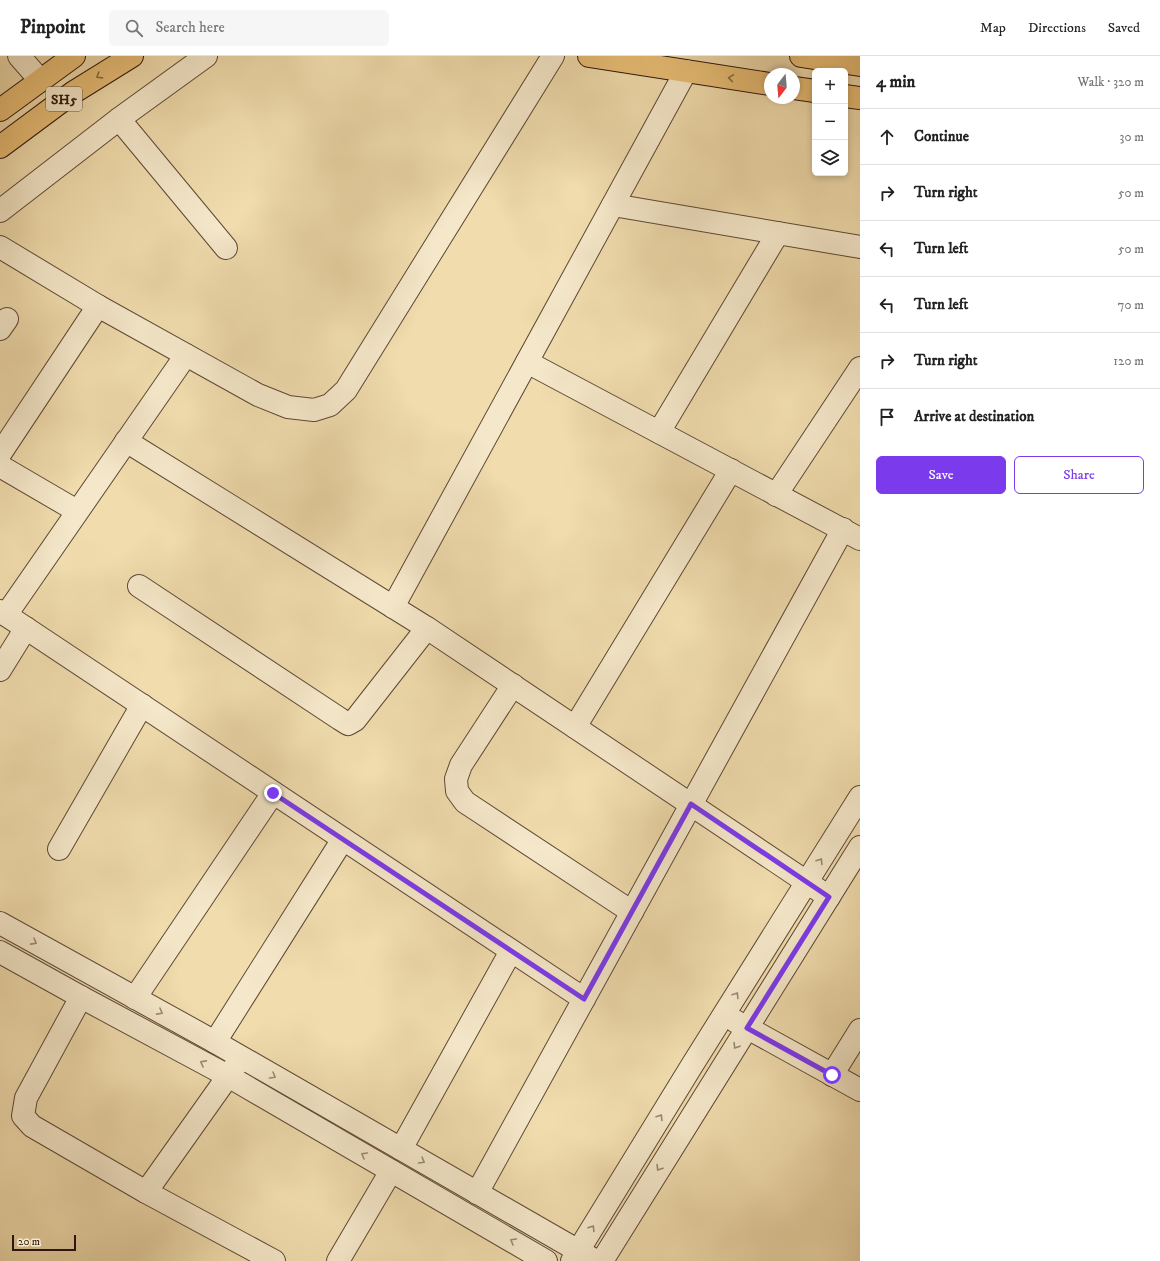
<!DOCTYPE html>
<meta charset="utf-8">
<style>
body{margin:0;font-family:"IM FELL DW Pica",serif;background:#f6f6f6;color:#222}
.controls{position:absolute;right:12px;top:12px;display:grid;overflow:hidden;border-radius:6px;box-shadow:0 2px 6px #0003}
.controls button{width:36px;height:36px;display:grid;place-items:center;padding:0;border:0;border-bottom:1px solid #e0e0e0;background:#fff;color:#222;font:20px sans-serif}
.compass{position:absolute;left:764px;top:12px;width:36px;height:36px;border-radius:50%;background:#fff;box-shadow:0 2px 6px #0003;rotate:196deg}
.scale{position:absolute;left:12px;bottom:10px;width:64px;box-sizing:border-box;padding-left:4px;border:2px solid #2e170e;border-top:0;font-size:11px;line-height:14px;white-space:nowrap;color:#2e170e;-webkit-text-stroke:3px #f5e8ca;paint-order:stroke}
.stop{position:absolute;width:12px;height:12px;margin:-9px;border:3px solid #7c3aed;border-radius:50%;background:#fff}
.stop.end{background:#7c3aed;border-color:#fff;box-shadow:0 1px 4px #0008}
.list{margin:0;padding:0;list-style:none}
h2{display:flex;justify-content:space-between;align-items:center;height:52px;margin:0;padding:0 16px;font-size:17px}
h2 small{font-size:13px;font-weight:400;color:#767676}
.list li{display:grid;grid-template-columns:26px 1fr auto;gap:12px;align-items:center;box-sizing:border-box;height:56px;padding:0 16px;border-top:1px solid #e0e0e0}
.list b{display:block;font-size:15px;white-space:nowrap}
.list em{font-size:13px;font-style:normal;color:#767676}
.actions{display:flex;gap:8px;padding:12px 16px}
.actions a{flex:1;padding:9px 0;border:1px solid #7c3aed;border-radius:6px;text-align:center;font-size:14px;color:#7c3aed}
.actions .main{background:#7c3aed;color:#fff}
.icon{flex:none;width:22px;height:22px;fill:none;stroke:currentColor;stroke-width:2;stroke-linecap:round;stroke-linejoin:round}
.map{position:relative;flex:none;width:860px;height:1205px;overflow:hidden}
header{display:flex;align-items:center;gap:24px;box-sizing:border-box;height:56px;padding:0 20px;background:#fff;border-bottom:1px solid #e0e0e0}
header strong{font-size:19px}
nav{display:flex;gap:22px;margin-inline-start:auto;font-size:14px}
.search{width:280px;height:36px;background:#f6f6f6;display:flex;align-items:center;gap:10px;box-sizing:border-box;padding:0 14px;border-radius:6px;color:#767676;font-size:15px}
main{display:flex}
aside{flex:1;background:#fff}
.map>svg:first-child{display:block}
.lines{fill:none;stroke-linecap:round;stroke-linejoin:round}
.minor-casing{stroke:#5e4836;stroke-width:24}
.major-casing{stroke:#2e170e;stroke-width:24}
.minor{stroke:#f5e8ca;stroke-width:22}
.major{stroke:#e8be76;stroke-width:22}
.oneway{stroke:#8b6a42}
.oneway2{stroke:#9b8a75}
.route{stroke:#7c3aed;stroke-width:5}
.labels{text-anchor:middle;stroke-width:3.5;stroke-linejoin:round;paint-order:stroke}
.shield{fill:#f5e8ca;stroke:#6a5646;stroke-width:1}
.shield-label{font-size:14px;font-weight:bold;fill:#2e170e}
</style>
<header>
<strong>Pinpoint</strong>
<div class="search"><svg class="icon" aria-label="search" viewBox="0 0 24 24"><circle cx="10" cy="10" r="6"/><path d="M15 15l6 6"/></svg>Search here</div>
<nav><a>Map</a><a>Directions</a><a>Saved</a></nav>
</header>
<main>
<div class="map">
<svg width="860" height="1205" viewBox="0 0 860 1205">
<rect width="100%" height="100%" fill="#f0dcad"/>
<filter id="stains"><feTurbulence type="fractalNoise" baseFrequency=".005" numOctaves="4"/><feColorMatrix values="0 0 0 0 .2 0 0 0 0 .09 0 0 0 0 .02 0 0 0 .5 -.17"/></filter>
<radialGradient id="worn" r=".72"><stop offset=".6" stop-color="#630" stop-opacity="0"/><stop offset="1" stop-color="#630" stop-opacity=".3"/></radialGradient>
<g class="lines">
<defs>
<g id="minor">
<path d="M19,0L40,24"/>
<path d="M119,63L226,192"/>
<path d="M613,149L860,191"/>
<path d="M0,155L119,63L206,0"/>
<path d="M0,191L98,250L258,339L288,351L314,354L330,349L346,334L553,0"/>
<path d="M0,273L7,263"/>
<path d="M527,306L860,483"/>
<path d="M659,376L778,177"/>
<path d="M126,385L427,572L829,841"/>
<path d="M0,398L98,250"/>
<path d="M0,410L77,455"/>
<path d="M776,439L860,312"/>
<path d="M139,530L340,663L348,668L355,664L427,572"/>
<path d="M393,551L686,15"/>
<path d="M0,555L584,943"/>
<path d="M6,559L186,299"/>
<path d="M0,614L26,572"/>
<path d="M513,629L461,709L456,723L457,735L465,746L632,856"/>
<path d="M575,671L731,414"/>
<path d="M59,793L142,649"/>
<path d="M0,867L215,986L596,1205"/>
<path d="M0,896L81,941L228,1020L546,1205"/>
<path d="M81,941L26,1042L23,1060L32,1070L146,1136L274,1205"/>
<path d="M135,942L273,737"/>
<path d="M735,965L860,1034"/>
<path d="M215,986L343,783"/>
<path d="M832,1019L860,974"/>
<path d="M401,1093L511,895"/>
<path d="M146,1136L236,1009"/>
<path d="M477,1137L843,473"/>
<path d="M338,1205L391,1115"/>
<path d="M572,1205L691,1011L860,741"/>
<path d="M602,1205L860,791"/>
</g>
<g id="major">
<path d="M589,0L770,28"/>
<path d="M801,0L860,9"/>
<path d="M794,32L815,35"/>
<path d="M845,40L860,42"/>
<path d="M0,54L74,0"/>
<path d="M0,91L74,36L132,0"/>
</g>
</defs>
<use href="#minor" class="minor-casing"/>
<use href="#major" class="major-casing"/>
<use href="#minor" class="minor"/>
<use href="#major" class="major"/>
</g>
<defs><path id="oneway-chevron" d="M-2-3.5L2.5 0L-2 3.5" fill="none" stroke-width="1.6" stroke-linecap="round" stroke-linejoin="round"/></defs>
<g class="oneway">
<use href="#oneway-chevron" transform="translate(99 20) rotate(148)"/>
<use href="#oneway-chevron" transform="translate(731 22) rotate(-171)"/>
</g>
<g class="oneway2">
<use href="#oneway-chevron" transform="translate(820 805) rotate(-58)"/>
<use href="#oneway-chevron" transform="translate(34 886) rotate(29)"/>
<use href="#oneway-chevron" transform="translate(736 939) rotate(-58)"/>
<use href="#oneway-chevron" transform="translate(160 956) rotate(29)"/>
<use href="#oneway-chevron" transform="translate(736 990) rotate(122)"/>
<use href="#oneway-chevron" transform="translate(203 1007) rotate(-152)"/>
<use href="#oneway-chevron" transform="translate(273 1020) rotate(30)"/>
<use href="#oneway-chevron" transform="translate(660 1061) rotate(-58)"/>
<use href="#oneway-chevron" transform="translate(364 1099) rotate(-150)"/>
<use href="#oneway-chevron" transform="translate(422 1105) rotate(30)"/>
<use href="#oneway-chevron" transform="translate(659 1112) rotate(122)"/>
<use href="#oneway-chevron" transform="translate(592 1172) rotate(-58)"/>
<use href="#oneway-chevron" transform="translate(513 1185) rotate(-150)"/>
</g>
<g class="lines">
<path class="route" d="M273,737L584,943L691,748L829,841L747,972L832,1019"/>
</g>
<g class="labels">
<rect class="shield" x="46" y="31" width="36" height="24" rx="3"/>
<g class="shield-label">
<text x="64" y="48">SH5</text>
</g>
</g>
<rect width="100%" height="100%" filter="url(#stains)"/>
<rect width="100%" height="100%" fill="url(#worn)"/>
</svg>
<div class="controls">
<button>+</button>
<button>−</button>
<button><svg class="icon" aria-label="layers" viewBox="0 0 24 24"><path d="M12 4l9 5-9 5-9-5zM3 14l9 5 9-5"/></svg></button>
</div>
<svg class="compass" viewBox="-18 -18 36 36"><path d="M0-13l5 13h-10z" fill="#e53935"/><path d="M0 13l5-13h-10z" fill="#767676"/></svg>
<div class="scale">20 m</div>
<div class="stop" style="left:832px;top:1019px"></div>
<div class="stop end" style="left:273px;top:737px"></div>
</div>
<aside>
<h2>4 min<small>Walk · 320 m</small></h2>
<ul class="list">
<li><svg class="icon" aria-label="ahead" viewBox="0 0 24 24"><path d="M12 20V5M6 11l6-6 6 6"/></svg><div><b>Continue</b></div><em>30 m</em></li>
<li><svg class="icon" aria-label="right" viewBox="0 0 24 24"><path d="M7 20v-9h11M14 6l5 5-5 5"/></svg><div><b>Turn right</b></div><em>50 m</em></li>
<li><svg class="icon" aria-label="left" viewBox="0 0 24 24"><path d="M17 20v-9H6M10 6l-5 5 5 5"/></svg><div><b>Turn left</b></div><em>50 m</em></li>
<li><svg class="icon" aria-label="left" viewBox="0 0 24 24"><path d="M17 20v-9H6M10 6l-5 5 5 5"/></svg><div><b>Turn left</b></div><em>70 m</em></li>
<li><svg class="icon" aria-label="right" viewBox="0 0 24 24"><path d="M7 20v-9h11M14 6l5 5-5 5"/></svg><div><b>Turn right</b></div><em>120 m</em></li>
<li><svg class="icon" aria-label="arrive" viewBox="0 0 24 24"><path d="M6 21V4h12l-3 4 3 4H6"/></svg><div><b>Arrive at destination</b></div></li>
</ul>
<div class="actions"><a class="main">Save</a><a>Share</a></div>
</aside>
</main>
